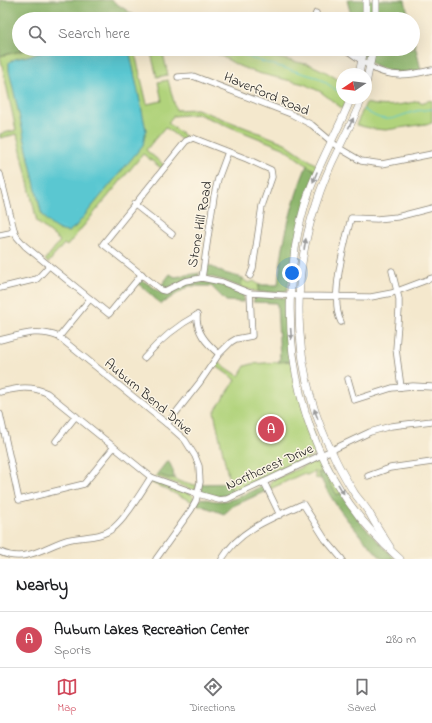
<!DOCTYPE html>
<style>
body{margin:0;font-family:"Indie Flower",sans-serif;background:#f2f2f2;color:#202124}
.compass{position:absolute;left:336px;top:68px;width:36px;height:36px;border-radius:50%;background:#fff;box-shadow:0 4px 16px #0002;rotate:257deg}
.you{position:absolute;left:292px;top:273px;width:14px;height:14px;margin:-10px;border:3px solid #fff;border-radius:50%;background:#1a73e8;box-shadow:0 0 0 6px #1a73e833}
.badge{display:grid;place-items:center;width:26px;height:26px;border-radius:50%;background:#d1495b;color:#fff;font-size:13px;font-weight:700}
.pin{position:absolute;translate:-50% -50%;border:2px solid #fff;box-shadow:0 1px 4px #0006}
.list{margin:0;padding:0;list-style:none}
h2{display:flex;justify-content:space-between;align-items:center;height:52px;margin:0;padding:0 16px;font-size:17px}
h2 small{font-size:13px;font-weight:400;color:#757577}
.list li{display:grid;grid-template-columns:26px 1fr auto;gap:12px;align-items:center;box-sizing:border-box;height:56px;padding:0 16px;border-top:1px solid #e0e0e0}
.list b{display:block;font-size:15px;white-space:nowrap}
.list p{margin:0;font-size:13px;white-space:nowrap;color:#757577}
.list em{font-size:13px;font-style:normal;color:#757577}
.icon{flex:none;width:22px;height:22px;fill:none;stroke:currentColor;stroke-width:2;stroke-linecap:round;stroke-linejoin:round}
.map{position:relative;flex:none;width:432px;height:559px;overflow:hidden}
.search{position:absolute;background:#fff;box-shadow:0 4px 16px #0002;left:12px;right:12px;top:12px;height:44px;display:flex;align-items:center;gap:10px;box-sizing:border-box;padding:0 14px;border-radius:22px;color:#757577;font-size:15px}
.sheet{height:108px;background:#fff}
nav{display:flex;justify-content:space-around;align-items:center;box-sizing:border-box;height:56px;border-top:1px solid #e0e0e0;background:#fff;font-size:11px;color:#757577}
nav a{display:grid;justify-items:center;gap:2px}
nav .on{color:#d1495b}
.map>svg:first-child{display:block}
.green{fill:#b1d37c;stroke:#66784c}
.forest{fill:#8cb56c;stroke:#546844}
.water{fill:#5ac7d1;stroke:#3b7276}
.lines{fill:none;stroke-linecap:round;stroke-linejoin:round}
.stream{stroke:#5ac7d1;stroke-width:1}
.minor-casing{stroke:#888274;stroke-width:7}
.major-casing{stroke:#888274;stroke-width:8}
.minor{stroke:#fff;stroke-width:5.5}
.major{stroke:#fff;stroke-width:7}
.oneway{fill:#999}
.labels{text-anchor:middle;stroke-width:3;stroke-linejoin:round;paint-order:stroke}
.street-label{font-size:14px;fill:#1c1c1c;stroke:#fcf5e5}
</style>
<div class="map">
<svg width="432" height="559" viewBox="0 0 432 559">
<rect width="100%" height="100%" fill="#fcf5e5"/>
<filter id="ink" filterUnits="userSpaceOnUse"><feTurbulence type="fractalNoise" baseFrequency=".025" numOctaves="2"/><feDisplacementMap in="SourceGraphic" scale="8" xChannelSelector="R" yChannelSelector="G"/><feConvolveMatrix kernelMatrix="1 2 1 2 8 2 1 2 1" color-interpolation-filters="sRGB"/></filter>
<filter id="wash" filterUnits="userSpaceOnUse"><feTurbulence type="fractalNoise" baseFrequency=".012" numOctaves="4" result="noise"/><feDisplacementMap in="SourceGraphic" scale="16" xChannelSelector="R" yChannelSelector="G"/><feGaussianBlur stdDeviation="0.9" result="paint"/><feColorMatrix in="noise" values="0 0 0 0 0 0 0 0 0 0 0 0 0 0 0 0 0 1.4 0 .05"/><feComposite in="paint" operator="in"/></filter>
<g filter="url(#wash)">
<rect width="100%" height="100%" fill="#f4e8cd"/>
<g class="green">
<path d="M29,49H134L147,104L162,101L158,82L168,80L176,110L197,109L285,143L318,166L315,171L283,148L198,114L173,116L168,123L187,138L183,141L165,127L146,150L164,165L161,168L143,154L67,246L64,244L48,263L45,260L60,241L37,222L17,134L0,138V134L16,130L0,56Z"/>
<path d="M150,49H162L168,75L157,77Z"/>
<path d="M209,49H251L264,55L311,65L326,72L342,82V98H347L343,109L321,92L304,84L258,73L239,66Z"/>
<path d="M432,100V123L386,130L374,129L356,125L366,103C384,108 401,105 419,101L420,103Z"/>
<path d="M243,278L245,281L249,283L254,281L259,285L258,292L240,287Z"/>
<path d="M291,361L318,452L317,454L266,478L264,477L260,479L259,482L232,494L214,412L236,380L216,366L218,362L239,376L245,366L252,364Z"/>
<path d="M320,459H321L341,493L337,495L324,473H318L321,479L315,478V471L307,475L302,474L270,489L269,485L271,481Z"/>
<path d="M157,474L168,478H174C180,483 190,485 198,485L196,488L193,490L155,476Z"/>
<path d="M153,481L191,494L194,497L193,502L150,482Z"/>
</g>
<g class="forest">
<path d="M0,0H111L140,19H19V49H29L0,56Z"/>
<path d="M347,0H405L409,19H352Z"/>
<path d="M413,36L421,70C388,76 380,69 353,51V49H413Z"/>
<path d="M307,165L315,171L287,291L283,293L258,292L259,285H278C282,243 291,204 307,165Z"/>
<path d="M206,264L224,273L243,278L240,287L222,280L207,276L205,273Z"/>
<path d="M200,273L197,277L165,289L160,287L170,274L175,277Z"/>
<path d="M142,280L162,293C171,293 178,286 186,284C206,277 225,286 244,294L243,302L226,301L211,286H189L161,304L138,283Z"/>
<path d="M257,296L286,298L287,301L291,361L278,362L280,359L277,305L276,303L253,302L255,298Z"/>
<path d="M168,460L173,470L174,478H168L157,474Z"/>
<path d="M318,472L324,473L337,495L341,493L361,523L395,559H382C358,533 332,506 318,472Z"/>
<path d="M230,483L232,494C222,498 214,496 203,493L202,490V484Z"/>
<path d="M260,487L264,488L266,491L233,506L224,514L197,504L198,501L202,498C227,506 238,497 260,487Z"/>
</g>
<path class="water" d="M57,49H129L146,130L143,145L75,227L68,232C55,231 47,222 41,212L9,70V62L15,59Z"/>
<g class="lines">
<g class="stream">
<path d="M231,49L253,59L319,78L342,94"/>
<path d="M363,109C388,126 391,118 416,111C422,110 427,110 432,109"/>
</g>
</g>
</g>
<g filter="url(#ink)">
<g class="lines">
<defs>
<g id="minor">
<path d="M314,19L316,13"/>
<path d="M345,49C354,55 362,61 371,67C391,79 411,75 432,70"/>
<path d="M178,77L193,76L291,114L312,125L339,148L361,161L382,164L432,154"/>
<path d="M0,174L14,230L17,237L25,246L109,314L142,274"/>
<path d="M134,204L172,234"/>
<path d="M0,235L10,233L14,230"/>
<path d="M392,271L399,299V310L396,349L401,387"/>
<path d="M250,276L253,268L262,206L272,177L271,170L247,159L193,138L186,141L103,244L151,282L161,290L165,291L185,281L202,278L222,282L250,293L299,296L371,297L392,293L432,278"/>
<path d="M202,278L214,196L218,179L228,152"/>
<path d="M0,288L37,279L49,266"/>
<path d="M197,315C196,332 206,343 219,354"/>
<path d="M341,322C329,299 345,242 351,218L377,219L397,217L432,208"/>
<path d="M59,337L90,299"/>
<path d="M0,340C21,335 38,328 59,337L167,424L185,440L195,456L199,466L200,482L196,501L191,510L156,559"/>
<path d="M144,358C160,340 176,326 197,315"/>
<path d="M348,379L354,400L392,388L413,386L432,387"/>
<path d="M0,392C18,388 30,385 47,393L151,477L198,494L219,500L227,499L264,482L370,432L391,426L432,421"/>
<path d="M0,414L19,500L84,484L114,447"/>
<path d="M167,424L200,382L219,354L231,342L236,339L252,336L250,293"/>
<path d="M56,441L76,416"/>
<path d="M368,476L390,468L432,462"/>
<path d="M264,482L280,515"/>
<path d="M0,552C9,556 18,557 27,555C42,552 56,542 71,539C84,536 100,538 112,529C125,520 142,491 151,477"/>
<path d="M222,559C240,529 272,518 303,504L325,539L342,559"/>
</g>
<g id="major">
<path d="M366,0V19"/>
<path d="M376,19V0"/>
<path d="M359,74L364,49"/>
<path d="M366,84L373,49"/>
<path d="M351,98C337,134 316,167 305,204C269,330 298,471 400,559"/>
<path d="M362,98C356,115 347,131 339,148C330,166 322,184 316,204C289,284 294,378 333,454C339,468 347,481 355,494C360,501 367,508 371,516C377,527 383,536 390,547"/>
</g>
</defs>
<use href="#minor" class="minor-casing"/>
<use href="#major" class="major-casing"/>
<use href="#minor" class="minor"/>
<use href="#major" class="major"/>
</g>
<defs><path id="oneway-solid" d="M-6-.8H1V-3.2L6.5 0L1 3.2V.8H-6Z"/></defs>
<g class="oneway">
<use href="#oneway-solid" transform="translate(351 123) rotate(-64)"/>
<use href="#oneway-solid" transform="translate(315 177) rotate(112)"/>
<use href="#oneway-solid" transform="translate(305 244) rotate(-81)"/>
<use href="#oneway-solid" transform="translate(291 334) rotate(86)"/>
<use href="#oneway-solid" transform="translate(316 414) rotate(-110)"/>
<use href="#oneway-solid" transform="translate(341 489) rotate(59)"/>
</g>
</g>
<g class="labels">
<g class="street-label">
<text transform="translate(267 93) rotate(23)" y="5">Haverford Road</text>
<text transform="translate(199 224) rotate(-80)" y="5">Stone Hill Road</text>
<text transform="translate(149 396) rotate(40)" y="5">Auburn Bend Drive</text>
<text transform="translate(269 466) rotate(-24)" y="5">Northcrest Drive</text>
</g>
</g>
</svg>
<svg class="compass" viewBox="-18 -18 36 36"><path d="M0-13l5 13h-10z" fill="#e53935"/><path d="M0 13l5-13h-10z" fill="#757577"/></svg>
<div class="you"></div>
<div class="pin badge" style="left:271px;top:429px">A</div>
<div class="search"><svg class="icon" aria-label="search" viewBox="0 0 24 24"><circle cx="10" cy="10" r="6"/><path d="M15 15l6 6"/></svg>Search here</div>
</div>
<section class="sheet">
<h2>Nearby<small></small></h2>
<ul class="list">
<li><span class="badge">A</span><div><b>Auburn Lakes Recreation Center</b><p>Sports</p></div><em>280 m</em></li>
</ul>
</section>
<nav>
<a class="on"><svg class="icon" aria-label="map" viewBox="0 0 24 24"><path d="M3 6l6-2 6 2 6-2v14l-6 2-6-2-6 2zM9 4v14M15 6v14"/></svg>Map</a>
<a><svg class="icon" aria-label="directions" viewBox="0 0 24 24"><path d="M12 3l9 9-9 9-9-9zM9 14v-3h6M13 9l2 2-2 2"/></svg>Directions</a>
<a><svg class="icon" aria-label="saved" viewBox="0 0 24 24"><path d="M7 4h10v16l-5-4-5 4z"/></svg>Saved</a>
</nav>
